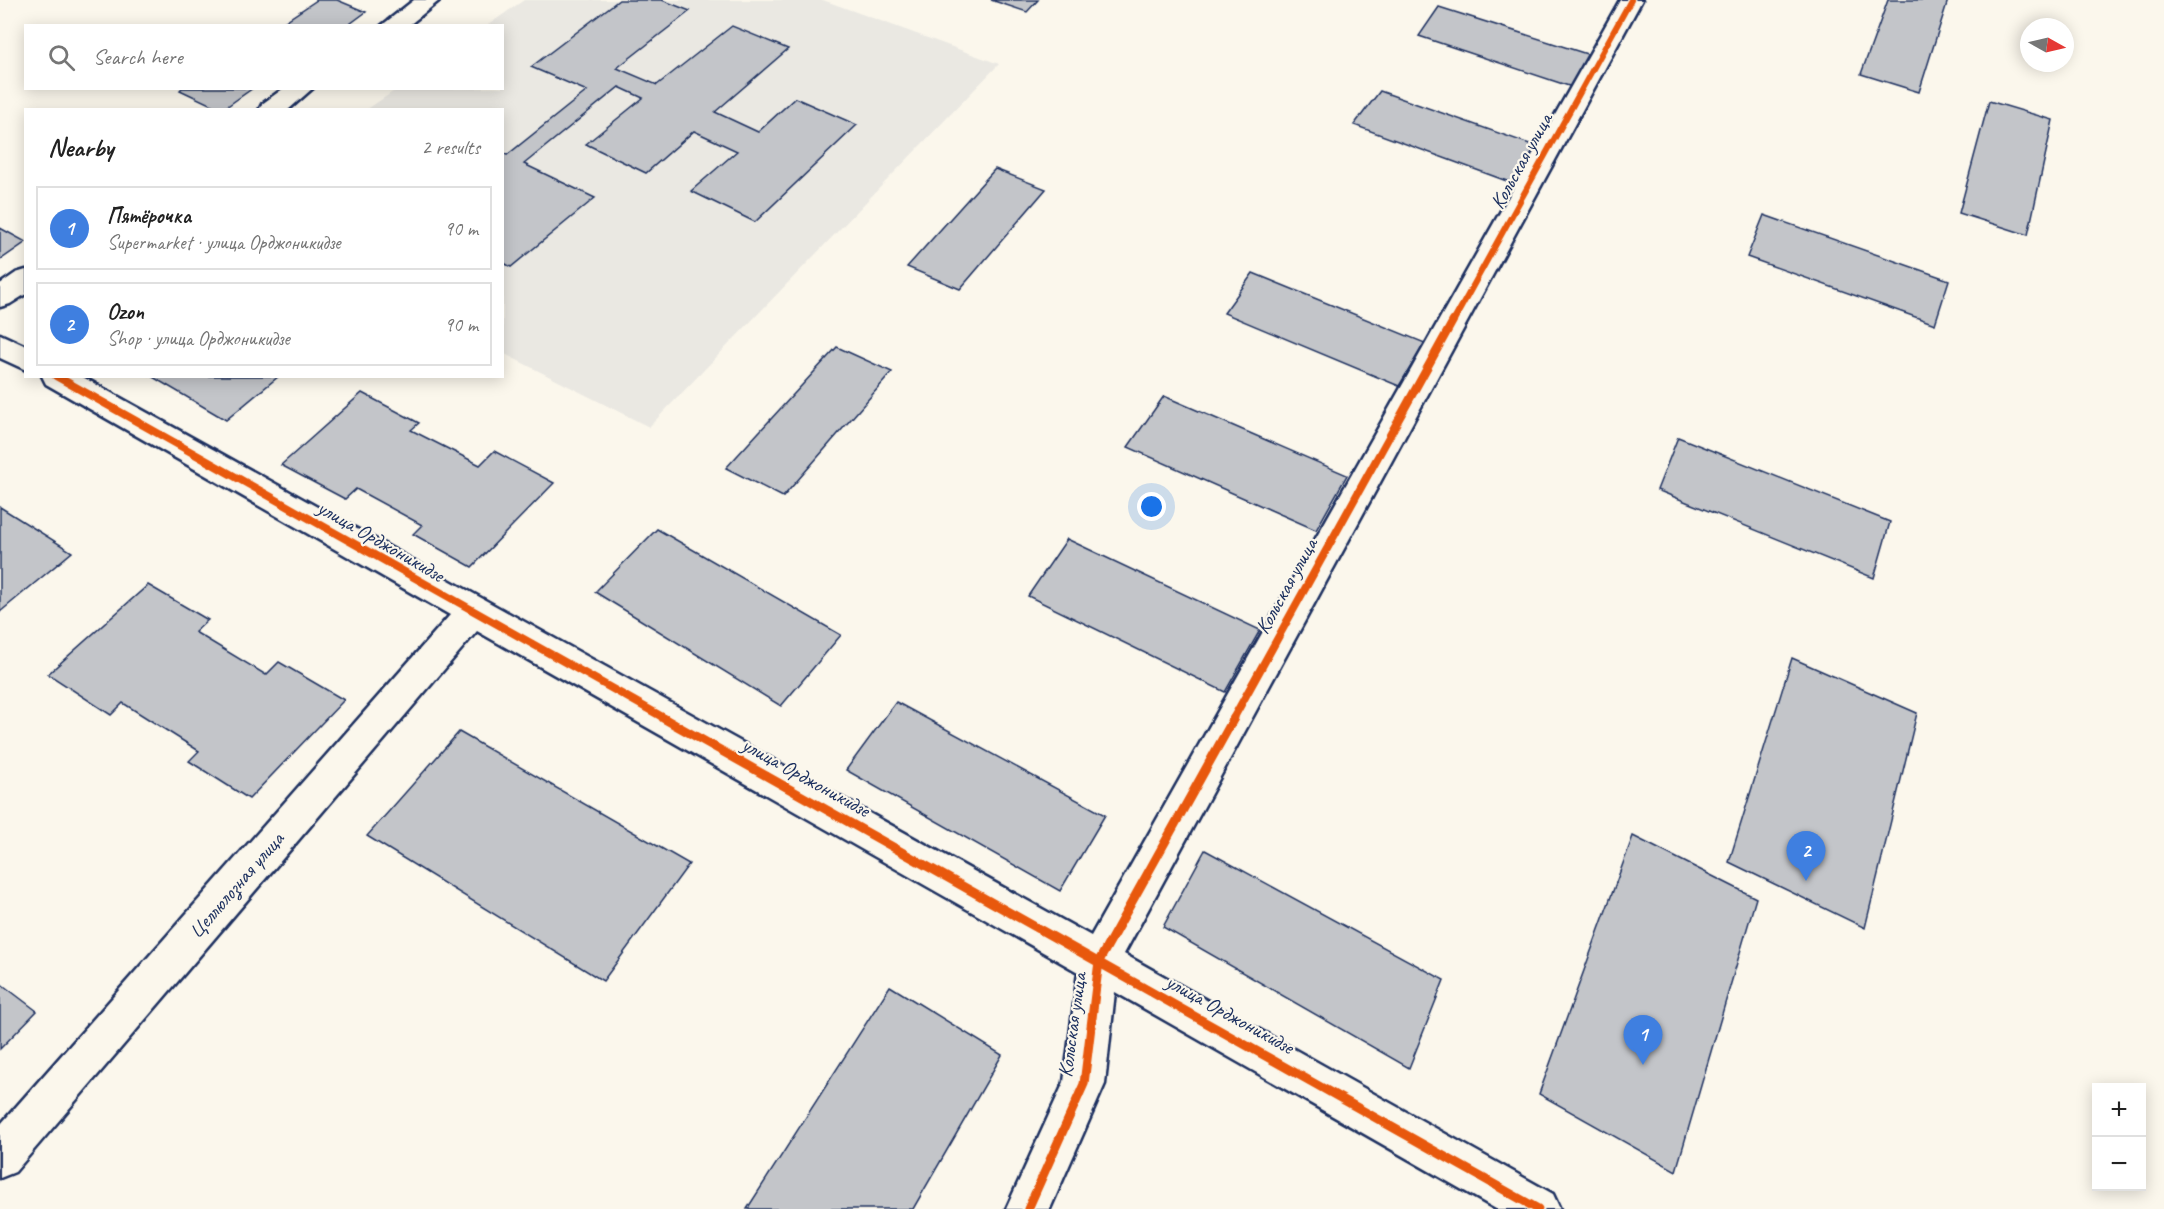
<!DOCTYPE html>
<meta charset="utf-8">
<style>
body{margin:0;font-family:Caveat,sans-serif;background:#f2f2f2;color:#222}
.controls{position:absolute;right:18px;bottom:18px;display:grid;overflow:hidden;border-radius:0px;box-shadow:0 3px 15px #0003}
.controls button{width:54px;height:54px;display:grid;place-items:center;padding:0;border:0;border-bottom:2px solid #e0e0e0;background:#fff;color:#222;font:30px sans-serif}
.compass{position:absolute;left:2020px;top:18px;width:54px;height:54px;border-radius:50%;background:#fff;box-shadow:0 3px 15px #0003;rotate:98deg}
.you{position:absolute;left:1152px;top:507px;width:21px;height:21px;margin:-15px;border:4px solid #fff;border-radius:50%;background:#1a73e8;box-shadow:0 0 0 9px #1a73e833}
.badge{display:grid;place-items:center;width:39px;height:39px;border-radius:50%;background:#ea580c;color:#fff;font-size:20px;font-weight:700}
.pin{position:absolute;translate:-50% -50px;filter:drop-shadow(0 2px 3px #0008)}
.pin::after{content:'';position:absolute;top:32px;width:21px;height:18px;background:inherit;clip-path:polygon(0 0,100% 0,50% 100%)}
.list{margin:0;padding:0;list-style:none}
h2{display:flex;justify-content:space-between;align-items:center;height:78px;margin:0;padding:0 24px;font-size:26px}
h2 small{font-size:20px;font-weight:400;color:#767676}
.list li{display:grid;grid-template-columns:39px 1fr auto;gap:18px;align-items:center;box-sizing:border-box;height:84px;margin:0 12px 12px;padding:0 12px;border:2px solid #e0e0e0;border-radius:0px}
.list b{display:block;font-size:22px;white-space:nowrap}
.list p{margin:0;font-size:20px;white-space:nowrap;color:#767676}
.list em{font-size:20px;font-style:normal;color:#767676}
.icon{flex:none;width:33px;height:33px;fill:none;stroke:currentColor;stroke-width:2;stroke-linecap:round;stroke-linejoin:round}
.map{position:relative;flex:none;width:2164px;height:1209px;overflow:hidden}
.search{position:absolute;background:#fff;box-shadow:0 3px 15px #0003;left:24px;top:24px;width:480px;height:66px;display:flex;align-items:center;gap:15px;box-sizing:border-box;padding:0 21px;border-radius:0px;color:#767676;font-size:22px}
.panel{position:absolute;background:#fff;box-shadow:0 3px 15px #0003;left:24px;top:108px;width:480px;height:270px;border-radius:0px}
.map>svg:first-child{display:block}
.built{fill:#eae8e2}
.building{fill:#c3c5c9;stroke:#1b2f5e;stroke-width:1.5}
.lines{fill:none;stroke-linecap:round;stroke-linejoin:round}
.street-casing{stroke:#1b2f5e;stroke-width:5}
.street{fill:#fbf7ec;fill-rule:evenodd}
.cycleway-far2-casing{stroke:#fbf7ec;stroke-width:9}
.cycleway-far1-casing{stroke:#fbf7ec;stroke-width:11}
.cycleway-casing{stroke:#fbf7ec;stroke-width:13}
.cycleway-far2{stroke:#e8590c;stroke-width:6}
.cycleway-far1{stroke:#e8590c;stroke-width:8}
.cycleway{stroke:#e8590c;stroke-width:9}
.labels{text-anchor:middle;stroke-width:4.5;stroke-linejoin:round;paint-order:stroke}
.street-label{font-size:21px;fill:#1b2f5e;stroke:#fbf7ec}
</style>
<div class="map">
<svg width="2164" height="1209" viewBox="0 0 2164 1209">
<rect width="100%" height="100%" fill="#fbf7ec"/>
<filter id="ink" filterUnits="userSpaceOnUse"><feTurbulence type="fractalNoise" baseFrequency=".0167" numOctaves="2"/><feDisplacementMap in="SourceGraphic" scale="12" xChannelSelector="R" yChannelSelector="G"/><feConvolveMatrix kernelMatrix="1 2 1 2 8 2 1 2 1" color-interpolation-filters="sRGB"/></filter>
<g filter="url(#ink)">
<path class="built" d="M524,0H823L999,64L649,427L503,353L502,110H366L397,89L502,88V26L488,25Z"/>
<g class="building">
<path d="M317,0H337L366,12L347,26H278Z"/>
<path d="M619,0H662L690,11L617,68L657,85L732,26L788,49L715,112L758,132L795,98L857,125L755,222L691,191L737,151L694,131L646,173L586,144L643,98L619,87L524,164L595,198L511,267L502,262V152L507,155L587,91L531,67Z"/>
<path d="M991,0H1038L1027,12Z"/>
<path d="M1888,0H1948L1919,92L1861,74Z"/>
<path d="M1439,7L1590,55L1572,87L1419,36Z"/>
<path d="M182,88H253L222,110L180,90Z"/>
<path d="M1380,91L1538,147L1515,184L1354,125Z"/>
<path d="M1989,101L2053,120L2028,235L1959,213Z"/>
<path d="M995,169L1046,189L960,289L907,267Z"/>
<path d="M1764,215L1949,280L1935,324L1747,257Z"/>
<path d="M0,228L26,242L0,260Z"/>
<path d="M1253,273L1425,343L1399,386L1224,313Z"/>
<path d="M837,347L892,372L783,497L726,468Z"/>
<path d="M151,376H279L226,420Z"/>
<path d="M362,393L419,423L411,430L480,465L494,451L554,483L472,567L413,534L422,525L356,489L345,499L281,465Z"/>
<path d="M1164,396L1347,475L1316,530L1128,447Z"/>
<path d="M1678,437L1890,522L1874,578L1657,490Z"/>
<path d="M0,507L72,552L0,612Z"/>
<path d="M657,529L841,635L781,706L595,592Z"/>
<path d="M1067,539L1260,630L1225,692L1028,596Z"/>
<path d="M148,585L208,620L195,632L266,675L279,662L344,700L249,799L189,761L199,751L123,703L111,715L48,674Z"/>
<path d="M1792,658L1917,713L1865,928L1729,862Z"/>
<path d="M896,702L1105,815L1060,891L846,770Z"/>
<path d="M459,732L689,864L603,981L367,836Z"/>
<path d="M1633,836L1756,898L1676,1171L1539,1094Z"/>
<path d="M1205,850L1444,980L1409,1068L1163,927Z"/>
<path d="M0,983L37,1011L0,1049Z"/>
<path d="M890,986L1002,1055L913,1209H747Z"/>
</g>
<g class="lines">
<defs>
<g id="street">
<path d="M414,0H440L408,26H381Z"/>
<path d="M1620,0H1642L1124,954L1553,1194L1560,1209H1496L1115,992L1105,1084L1050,1209H1006L1064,1082L1078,972L477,631L15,1172L0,1178V1125L450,615L46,384L42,376H81L1091,936Z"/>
<path d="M284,88H313L288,110H259L262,104Z"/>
<path d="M26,270V294L10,304L0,307V284L16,273Z"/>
<path d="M0,334L26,346V370L0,358Z"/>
</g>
</defs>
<use href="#street" class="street-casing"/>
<use href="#street" class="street"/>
<defs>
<path id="cycleway-far2" d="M1453,322L1631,0"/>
<g id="cycleway-far1">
<path d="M56,376L666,719"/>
<path d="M1233,719L1453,321"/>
</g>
<g id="cycleway">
<path d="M663,718L1538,1209"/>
<path d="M1028,1209L1084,1084L1099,961L1234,718"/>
</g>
</defs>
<use href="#cycleway-far2" class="cycleway-far2-casing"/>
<use href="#cycleway-far1" class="cycleway-far1-casing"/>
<use href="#cycleway" class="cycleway-casing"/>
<use href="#cycleway-far2" class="cycleway-far2"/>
<use href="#cycleway-far1" class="cycleway-far1"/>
<use href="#cycleway" class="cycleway"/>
</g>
</g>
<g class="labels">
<g class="street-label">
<text transform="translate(1521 161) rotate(-61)" y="7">Кольская улица</text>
<text transform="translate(381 541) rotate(30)" y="7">улица Орджоникидзе</text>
<text transform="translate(1286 586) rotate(-61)" y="7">Кольская улица</text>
<text transform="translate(806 777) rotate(29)" y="7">улица Орджоникидзе</text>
<text transform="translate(236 885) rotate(-49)" y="7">Целлюлозная улица</text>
<text transform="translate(1230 1014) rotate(29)" y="7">улица Орджоникидзе</text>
<text transform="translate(1072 1025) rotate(-82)" y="7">Кольская улица</text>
</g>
</g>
</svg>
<div class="controls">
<button>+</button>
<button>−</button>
</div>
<svg class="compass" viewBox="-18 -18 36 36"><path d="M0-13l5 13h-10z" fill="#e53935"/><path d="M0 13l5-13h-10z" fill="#767676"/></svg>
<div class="you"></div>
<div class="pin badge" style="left:1643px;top:1065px;background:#3f7fe0">1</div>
<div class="pin badge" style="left:1806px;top:881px;background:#3f7fe0">2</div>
<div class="search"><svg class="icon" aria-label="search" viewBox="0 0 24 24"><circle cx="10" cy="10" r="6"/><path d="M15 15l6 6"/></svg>Search here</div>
<section class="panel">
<h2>Nearby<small>2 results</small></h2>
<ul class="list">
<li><span class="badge" style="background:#3f7fe0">1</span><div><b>Пятёрочка</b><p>Supermarket · улица Орджоникидзе</p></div><em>90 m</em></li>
<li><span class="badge" style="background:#3f7fe0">2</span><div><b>Ozon</b><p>Shop · улица Орджоникидзе</p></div><em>90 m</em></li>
</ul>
</section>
</div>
